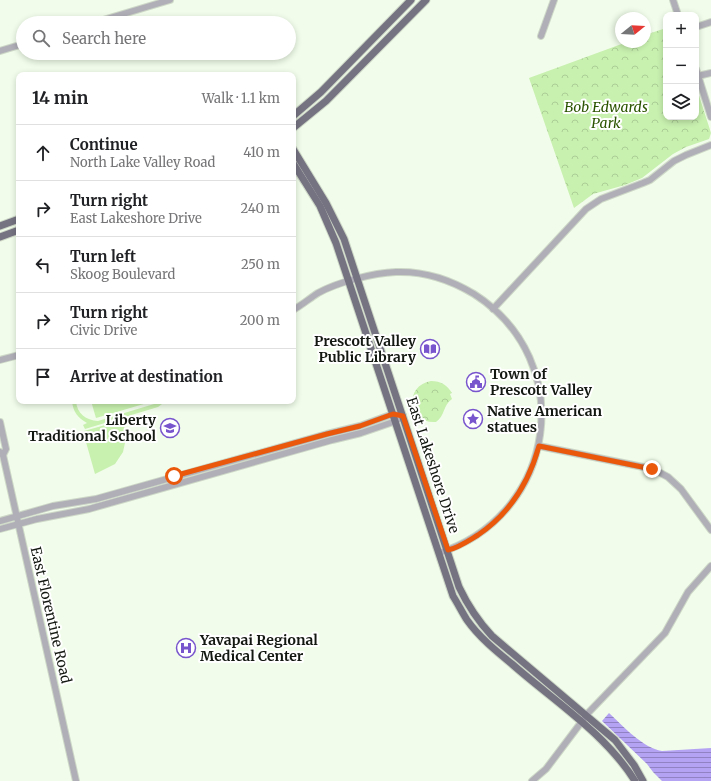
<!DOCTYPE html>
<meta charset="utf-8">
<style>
body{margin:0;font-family:Merriweather,serif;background:#f2f2f2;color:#202124}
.controls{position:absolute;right:12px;top:12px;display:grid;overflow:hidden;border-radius:8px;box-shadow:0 2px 6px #0003}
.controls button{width:36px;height:36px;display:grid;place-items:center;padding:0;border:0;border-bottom:1px solid #e0e0e0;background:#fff;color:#202124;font:20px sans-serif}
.compass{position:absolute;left:615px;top:12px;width:36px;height:36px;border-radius:50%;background:#fff;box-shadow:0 2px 6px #0003;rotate:72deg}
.stop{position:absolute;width:12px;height:12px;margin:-9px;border:3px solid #ea580c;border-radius:50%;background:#fff}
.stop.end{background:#ea580c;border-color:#fff;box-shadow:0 1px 4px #0008}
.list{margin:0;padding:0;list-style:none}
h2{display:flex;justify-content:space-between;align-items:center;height:52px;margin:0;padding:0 16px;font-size:17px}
h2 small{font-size:13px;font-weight:400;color:#757577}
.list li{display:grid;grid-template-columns:26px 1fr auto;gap:12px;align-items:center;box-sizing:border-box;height:56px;padding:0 16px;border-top:1px solid #e0e0e0}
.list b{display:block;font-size:15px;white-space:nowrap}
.list p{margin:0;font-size:13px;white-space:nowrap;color:#757577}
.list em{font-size:13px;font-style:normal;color:#757577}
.icon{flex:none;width:22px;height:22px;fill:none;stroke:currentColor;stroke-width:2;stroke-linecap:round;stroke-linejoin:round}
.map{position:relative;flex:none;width:711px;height:781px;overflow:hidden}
.search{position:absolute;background:#fff;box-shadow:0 2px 6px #0003;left:16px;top:16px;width:280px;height:44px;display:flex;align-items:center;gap:10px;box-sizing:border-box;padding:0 14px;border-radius:22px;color:#757577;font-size:15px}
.panel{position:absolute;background:#fff;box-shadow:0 2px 6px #0003;left:16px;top:72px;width:280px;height:332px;border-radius:8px}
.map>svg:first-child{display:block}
.grass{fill:#c8f0af}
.park{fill:url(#park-crowns)}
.water{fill:url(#water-rules)}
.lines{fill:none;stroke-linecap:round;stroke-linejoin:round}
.minor-casing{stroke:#ced8c7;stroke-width:8}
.major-casing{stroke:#ced8c7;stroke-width:9}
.minor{stroke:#b0afb8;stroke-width:6}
.major{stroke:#757282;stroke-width:7}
.route{stroke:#ea580c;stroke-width:5}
.labels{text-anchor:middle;stroke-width:4;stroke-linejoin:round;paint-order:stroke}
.park-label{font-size:14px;font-style:italic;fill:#2b5400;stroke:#fff}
.poi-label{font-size:14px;font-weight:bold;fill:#141812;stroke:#fff;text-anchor:start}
.street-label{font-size:14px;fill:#141812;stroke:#fff}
</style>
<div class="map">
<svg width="711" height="781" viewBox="0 0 711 781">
<defs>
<pattern id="park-crowns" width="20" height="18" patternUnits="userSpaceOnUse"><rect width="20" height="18" fill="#c8f0af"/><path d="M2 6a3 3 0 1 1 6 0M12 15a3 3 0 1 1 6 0" fill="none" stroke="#abcd96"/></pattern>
<pattern id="water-rules" width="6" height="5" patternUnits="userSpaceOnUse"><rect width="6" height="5" fill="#b4a2f3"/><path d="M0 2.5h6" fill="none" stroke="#9183c3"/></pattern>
</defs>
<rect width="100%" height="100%" fill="#f1fdea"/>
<g class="grass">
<path d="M72,401H76C77,414 86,420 98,421L154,404L160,401H166L158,407L85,429L83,425L87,423C78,418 73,412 72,401Z"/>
<path d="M91,401H154L96,418Z"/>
<path d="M123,420L126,438L123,452L115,464L95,474L84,435V431Z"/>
</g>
<g class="park">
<path d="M666,28V117H696V86L711,133L709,139L686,147L673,154L642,178L625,185L593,194L574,208L529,78L627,42H645V35Z"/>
<path d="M431,381C441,381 447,385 452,393L450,394L452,399C443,405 445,416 436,422C408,424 403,386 431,381Z"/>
</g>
<path class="water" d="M609,713C623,726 643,748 662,751L711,748V781H662L653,772L647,764L602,721Z"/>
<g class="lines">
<defs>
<g id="minor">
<path d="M673,0L678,15"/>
<path d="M93,23L170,0"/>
<path d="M696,27L711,22"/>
<path d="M541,36L554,0"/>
<path d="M0,51L23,44"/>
<path d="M696,69L711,117"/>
<path d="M698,76L711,73"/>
<path d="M493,309L586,209L601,199L643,183L650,180L674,161L686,155L711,145"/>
<path d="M293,310C302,305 310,298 318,293C338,282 373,273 396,272C423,271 451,280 474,294C579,361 557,515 439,553"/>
<path d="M0,360L19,355"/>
<path d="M0,422L6,449L3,455"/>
<path d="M539,446L653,469L668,477L681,489L711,530"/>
<path d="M0,452L3,455L76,781"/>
<path d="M0,521L53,506L96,499L327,434L360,426L393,414L403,416"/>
<path d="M0,529L37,519L89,509L332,440L361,433L396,421L403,416"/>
<path d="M532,781L546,769L589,712L665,633L688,592L711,566"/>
</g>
<g id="major">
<path d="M293,116L321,92L411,0"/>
<path d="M293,128L326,101L426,0"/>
<path d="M293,149L326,203L344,239L459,587C468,606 478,621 492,636L615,740L634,765L643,781"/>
<path d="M293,163L320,206L336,243L453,596C458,604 462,612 467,620C479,637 496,651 512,664C554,701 605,733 635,781"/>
<path d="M0,226L19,219"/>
<path d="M0,237L19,230"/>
</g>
</defs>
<use href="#minor" class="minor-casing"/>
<use href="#major" class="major-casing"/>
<use href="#minor" class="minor"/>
<use href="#major" class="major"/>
</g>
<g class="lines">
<path class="route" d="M174,476L327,434L360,426L393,414L403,416L448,550C458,548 468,541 478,535C509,514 529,482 539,446L652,469"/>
</g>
<defs>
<symbol id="library-ring" viewBox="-11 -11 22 22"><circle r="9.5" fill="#fff" stroke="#7854cd" stroke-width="1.5"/><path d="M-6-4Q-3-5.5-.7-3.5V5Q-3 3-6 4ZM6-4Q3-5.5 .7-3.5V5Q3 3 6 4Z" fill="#7854cd"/></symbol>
<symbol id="civic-ring" viewBox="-11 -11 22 22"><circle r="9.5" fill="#fff" stroke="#7854cd" stroke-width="1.5"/><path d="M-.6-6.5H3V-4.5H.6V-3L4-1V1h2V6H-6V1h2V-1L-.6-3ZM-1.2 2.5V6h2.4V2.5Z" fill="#7854cd"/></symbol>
<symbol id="sight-ring" viewBox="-11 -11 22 22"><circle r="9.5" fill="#fff" stroke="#7854cd" stroke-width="1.5"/><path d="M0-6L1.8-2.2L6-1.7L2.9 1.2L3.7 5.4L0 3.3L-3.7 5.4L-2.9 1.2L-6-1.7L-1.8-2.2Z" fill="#7854cd"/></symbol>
<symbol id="school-ring" viewBox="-11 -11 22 22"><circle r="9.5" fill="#fff" stroke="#7854cd" stroke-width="1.5"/><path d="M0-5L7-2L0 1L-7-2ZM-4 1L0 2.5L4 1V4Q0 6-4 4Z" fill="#7854cd"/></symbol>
<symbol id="hospital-ring" viewBox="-11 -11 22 22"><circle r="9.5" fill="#fff" stroke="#7854cd" stroke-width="1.5"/><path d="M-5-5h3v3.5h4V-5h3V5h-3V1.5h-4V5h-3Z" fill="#7854cd"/></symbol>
</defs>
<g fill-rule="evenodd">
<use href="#library-ring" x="419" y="338" width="22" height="22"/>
<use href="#civic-ring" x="465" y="371" width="22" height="22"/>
<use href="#sight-ring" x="462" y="408" width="22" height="22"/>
<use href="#school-ring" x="159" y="417" width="22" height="22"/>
<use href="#hospital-ring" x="175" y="637" width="22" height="22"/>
</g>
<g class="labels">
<g class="park-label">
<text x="606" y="112">Bob Edwards<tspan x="606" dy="16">Park</tspan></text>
</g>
<g class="poi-label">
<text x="416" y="346" text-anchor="end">Prescott Valley<tspan x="416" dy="16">Public Library</tspan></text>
<text x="490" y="379">Town of<tspan x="490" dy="16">Prescott Valley</tspan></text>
<text x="487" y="416">Native American<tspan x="487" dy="16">statues</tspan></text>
<text x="156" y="425" text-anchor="end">Liberty<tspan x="156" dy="16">Traditional School</tspan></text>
<text x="200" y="645">Yavapai Regional<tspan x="200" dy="16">Medical Center</tspan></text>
</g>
<g class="street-label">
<text transform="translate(433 465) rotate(72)" y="5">East Lakeshore Drive</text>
<text transform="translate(51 615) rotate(77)" y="5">East Florentine Road</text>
</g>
</g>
</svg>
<div class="controls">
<button>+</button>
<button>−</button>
<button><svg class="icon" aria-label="layers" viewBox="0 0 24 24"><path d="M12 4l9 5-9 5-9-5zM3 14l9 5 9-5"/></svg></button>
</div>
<svg class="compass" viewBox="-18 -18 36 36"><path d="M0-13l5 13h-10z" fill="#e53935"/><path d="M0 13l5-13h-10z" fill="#757577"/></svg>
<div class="stop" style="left:174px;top:476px"></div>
<div class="stop end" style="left:652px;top:469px"></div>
<div class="search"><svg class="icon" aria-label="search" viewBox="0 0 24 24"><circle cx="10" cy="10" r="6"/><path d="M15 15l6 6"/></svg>Search here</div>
<section class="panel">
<h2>14 min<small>Walk · 1.1 km</small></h2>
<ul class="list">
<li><svg class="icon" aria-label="ahead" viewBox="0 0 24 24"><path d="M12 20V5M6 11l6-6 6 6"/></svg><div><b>Continue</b><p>North Lake Valley Road</p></div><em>410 m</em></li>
<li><svg class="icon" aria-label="right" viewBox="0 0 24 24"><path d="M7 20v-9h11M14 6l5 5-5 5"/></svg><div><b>Turn right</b><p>East Lakeshore Drive</p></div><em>240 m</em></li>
<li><svg class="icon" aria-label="left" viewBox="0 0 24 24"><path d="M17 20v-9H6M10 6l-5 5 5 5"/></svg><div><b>Turn left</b><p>Skoog Boulevard</p></div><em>250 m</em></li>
<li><svg class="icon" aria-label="right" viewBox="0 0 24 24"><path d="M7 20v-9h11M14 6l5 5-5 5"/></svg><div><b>Turn right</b><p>Civic Drive</p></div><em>200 m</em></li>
<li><svg class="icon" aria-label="arrive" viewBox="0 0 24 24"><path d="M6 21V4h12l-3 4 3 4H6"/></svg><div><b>Arrive at destination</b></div></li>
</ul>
</section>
</div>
